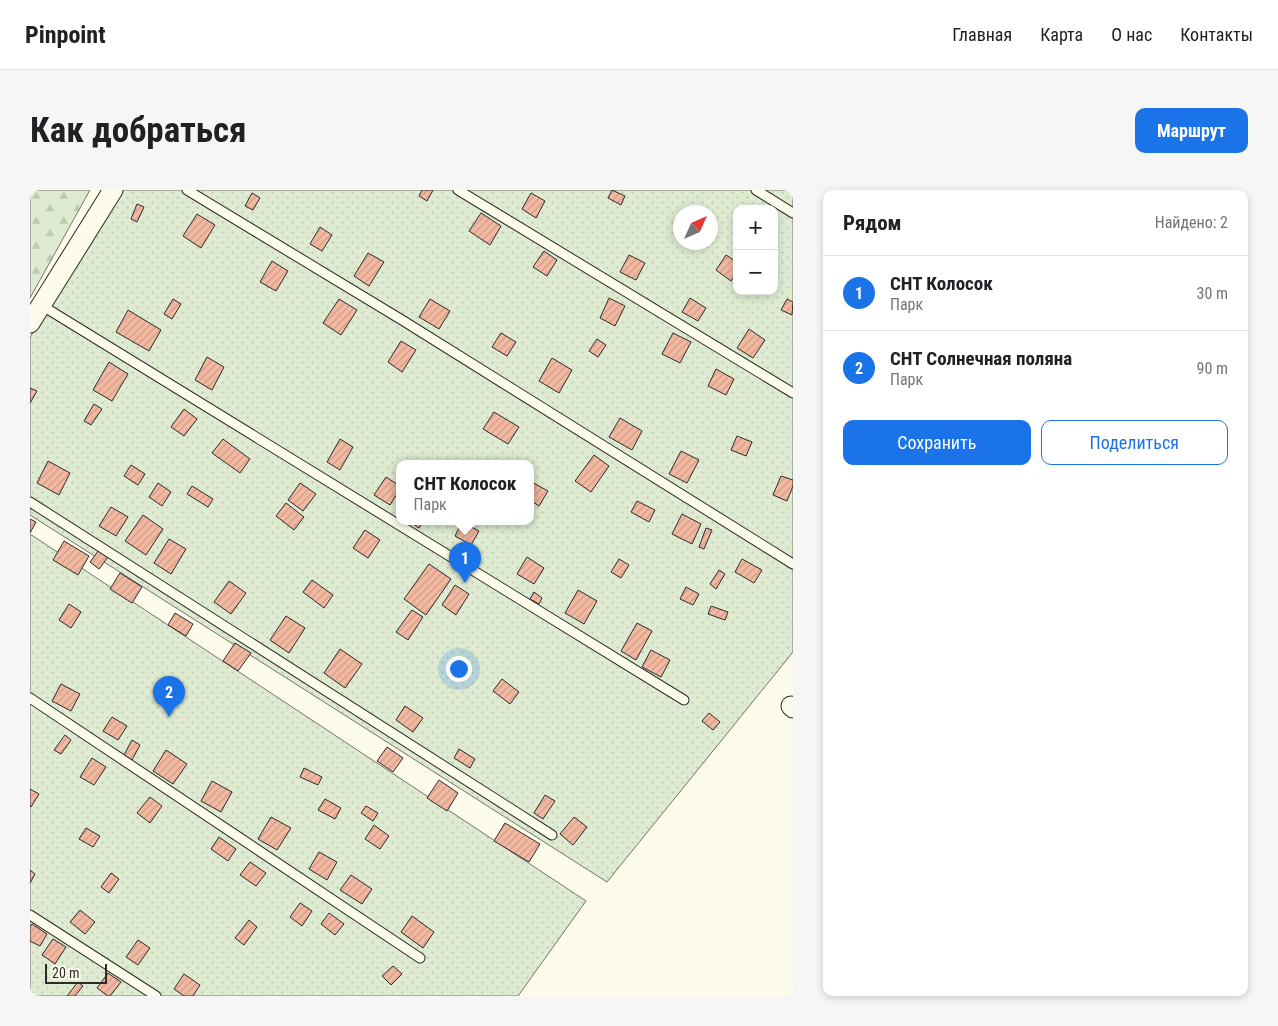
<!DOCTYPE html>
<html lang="ru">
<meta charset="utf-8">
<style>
body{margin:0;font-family:"Roboto Condensed",sans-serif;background:#f6f6f6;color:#202124}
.controls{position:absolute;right:15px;top:15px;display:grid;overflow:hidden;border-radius:10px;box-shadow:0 2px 8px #0003}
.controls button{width:45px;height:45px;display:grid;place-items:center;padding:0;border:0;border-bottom:1px solid #e0e0e0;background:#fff;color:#202124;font:25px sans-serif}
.compass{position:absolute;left:643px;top:15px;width:45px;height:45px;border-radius:50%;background:#fff;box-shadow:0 2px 8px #0003;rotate:45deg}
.scale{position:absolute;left:15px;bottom:12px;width:62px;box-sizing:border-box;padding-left:5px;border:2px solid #2b2b2b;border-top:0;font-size:14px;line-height:18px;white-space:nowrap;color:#2b2b2b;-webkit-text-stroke:4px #fdfbea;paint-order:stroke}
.you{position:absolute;left:428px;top:478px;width:18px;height:18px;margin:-12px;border:4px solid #fff;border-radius:50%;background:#1a73e8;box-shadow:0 0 0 8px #1a73e833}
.badge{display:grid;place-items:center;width:32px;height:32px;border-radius:50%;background:#1a73e8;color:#fff;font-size:16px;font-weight:700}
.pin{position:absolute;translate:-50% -41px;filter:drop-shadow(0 1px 2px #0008)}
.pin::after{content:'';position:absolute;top:26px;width:18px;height:15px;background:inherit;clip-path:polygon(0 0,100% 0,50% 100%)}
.popup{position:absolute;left:366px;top:270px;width:138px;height:65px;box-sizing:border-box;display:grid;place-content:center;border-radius:10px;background:#fff;filter:drop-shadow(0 1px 4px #0005);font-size:16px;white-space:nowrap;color:#757577}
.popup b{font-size:19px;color:#202124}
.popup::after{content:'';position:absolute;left:50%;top:100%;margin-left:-10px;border:10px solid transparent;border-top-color:#fff}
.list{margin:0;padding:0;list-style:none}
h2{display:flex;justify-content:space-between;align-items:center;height:65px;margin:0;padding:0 20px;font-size:21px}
h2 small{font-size:16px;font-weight:400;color:#757577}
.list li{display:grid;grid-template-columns:32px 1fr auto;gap:15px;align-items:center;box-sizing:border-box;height:75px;padding:0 20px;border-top:1px solid #e0e0e0}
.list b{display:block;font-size:19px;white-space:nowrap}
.list p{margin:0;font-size:16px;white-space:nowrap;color:#757577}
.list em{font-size:16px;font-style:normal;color:#757577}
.actions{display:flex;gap:10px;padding:15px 20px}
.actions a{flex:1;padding:11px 0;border:1px solid #1a73e8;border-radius:10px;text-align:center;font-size:18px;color:#1a73e8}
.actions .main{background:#1a73e8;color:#fff}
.map{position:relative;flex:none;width:763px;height:806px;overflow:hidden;border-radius:10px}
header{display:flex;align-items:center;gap:30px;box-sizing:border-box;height:70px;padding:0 25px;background:#fff;border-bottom:1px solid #e0e0e0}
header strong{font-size:24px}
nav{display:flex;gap:28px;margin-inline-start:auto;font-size:18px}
.intro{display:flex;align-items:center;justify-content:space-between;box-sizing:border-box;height:120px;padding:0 30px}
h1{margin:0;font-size:35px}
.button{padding:12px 22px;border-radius:10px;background:#1a73e8;color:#fff;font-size:18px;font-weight:700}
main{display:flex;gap:30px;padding:0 30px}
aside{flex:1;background:#fff;border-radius:10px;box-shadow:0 2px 8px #0003}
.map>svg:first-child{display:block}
.forest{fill:url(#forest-firs);stroke:#74746e}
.garden{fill:url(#garden-dots);stroke:#74746e;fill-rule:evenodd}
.building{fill:url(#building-hatch);stroke:#2b2b2b}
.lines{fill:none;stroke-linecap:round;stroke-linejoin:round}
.service-casing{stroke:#2b2b2b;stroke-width:11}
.minor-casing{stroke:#2b2b2b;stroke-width:21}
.service{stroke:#fdfbea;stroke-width:9}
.minor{stroke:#fdfbea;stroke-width:19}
</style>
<header>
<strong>Pinpoint</strong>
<nav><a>Главная</a><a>Карта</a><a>О нас</a><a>Контакты</a></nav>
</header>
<div class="intro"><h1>Как добраться</h1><a class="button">Маршрут</a></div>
<main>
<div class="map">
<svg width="763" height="806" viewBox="0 0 763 806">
<defs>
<pattern id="forest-firs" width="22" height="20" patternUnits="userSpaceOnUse" patternTransform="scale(1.25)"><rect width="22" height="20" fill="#deebd1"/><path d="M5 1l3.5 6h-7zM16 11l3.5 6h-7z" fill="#bfcab4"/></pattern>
<pattern id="garden-dots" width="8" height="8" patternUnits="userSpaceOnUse" patternTransform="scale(1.25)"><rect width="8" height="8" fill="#deebd1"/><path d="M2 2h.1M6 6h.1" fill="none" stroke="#bfcab4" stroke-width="1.8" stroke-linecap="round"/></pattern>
<pattern id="building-hatch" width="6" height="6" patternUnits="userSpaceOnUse" patternTransform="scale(1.25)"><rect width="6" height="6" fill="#f2b8a0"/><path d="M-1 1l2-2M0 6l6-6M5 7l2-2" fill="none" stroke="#d09e8a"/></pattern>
</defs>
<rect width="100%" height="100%" fill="#fdfbea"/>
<path class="forest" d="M0,0H60L0,108Z"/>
<g class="garden">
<path d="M76,0H763V462L577,692L0,325V148ZM707,19H744V101H707ZM650,22H680V52H650ZM370,274H500V332H370Z"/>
<path d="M0,344L556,711L488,806H0Z"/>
</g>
<g class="building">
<path d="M392,0H403L397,11L389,6Z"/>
<path d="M582,0L595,6L591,15L578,8Z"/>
<path d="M222,3L230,8L223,20L215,16Z"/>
<path d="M501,3L515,11L506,28L492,19Z"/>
<path d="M107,14L114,17L107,32L101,29Z"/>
<path d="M451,23L471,36L460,55L439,41Z"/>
<path d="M167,24L185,35L171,58L153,46Z"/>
<path d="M290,37L302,45L292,61L280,54Z"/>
<path d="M514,61L527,70L517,86L503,77Z"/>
<path d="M338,63L354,72L339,96L324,86Z"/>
<path d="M599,65L615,73L606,90L590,82Z"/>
<path d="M696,65L707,72V82L701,91L686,80Z"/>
<path d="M242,71L258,81L246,101L230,92Z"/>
<path d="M579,108L595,116L585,136L570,128Z"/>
<path d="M660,108L676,118L668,131L652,122Z"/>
<path d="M143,109L151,114L142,129L134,124Z"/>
<path d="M309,109L327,120L311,145L293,133Z"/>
<path d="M400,109L420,121L409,139L389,127Z"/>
<path d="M757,109L763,112L762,125L751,120Z"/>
<path d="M98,120L131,140L119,161L86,142Z"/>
<path d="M719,139L735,150L723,168L707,158Z"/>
<path d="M471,143L486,152L477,166L462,157Z"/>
<path d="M643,143L661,152L650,173L632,164Z"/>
<path d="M567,149L576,155L568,167L559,161Z"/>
<path d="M371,151L386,160L372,182L358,172Z"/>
<path d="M177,167L194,177L182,200L165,190Z"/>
<path d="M522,168L542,180L529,203L509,191Z"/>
<path d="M79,172L98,184L82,211L63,200Z"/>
<path d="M686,179L704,189L696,205L678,196Z"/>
<path d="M0,198L7,201L0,213Z"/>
<path d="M64,214L72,219L61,235L54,231Z"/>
<path d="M154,219L167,229L154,246L141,237Z"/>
<path d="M464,222L489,237L478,254L453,239Z"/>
<path d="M590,228L612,241L602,260L579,247Z"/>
<path d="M707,246L722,252L716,266L701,260Z"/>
<path d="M193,249L220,269L210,283L182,263Z"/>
<path d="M310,249L323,257L310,280L297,272Z"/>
<path d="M651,261L669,270L657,293L639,284Z"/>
<path d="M564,265L579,276L561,302L545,291Z"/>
<path d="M18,271L40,283L29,305L7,293Z"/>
<path d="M101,275L115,284L108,295L94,286Z"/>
<path d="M751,286L763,290V296L757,311L743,305Z"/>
<path d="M356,287L370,296V299L360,315L344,305Z"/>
<path d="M500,291L518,301L509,316L500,310Z"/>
<path d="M128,293L141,302L132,316L119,307Z"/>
<path d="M270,293L286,304L273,321L258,310Z"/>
<path d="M162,296L183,309L178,317L157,304Z"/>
<path d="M607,311L625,320L619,332L601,322Z"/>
<path d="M256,313L274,327L264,340L246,326Z"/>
<path d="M81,317L98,327L86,346L69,336Z"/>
<path d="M652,324L671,334L662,354L642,344Z"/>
<path d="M113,325L133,339L116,365L95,351Z"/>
<path d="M0,329L6,332L0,343Z"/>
<path d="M380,332H393L389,338Z"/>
<path d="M432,332L449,341L441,355L425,346Z"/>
<path d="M676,338L682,340L674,359L669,357Z"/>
<path d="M335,340L350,350L338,368L323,358Z"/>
<path d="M139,349L156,359L141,384L124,373Z"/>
<path d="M34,351L59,366L48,385L23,370Z"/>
<path d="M69,360L78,367L69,379L60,372Z"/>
<path d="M497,367L514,378L504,394L487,384Z"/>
<path d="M589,369L599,375L591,388L581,382Z"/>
<path d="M712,369L732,380L724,393L705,382Z"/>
<path d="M399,374L421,389L396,425L374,409Z"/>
<path d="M689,380L695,384L686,399L680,394Z"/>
<path d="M90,383L112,397L102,413L80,399Z"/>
<path d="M282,390L303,405L294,418L273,402Z"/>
<path d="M199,391L216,403L201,424L184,412Z"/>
<path d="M425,395L439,404L426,425L412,415Z"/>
<path d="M656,397L669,404L663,415L650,409Z"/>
<path d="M548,400L567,411L554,434L535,423Z"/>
<path d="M504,402L512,408L509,414L500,409Z"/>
<path d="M39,414L51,422L41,438L29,430Z"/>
<path d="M681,416L698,422L695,430L678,424Z"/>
<path d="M382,420L393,427L378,450L366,442Z"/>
<path d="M145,423L163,434L156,446L138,435Z"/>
<path d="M256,426L275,438L259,463L240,450Z"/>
<path d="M607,433L622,441L606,470L591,461Z"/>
<path d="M205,453L221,463L208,481L193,471Z"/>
<path d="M310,459L332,474L315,498L294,483Z"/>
<path d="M621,460L640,470L631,487L612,477Z"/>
<path d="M472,489L489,502L480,514L463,501Z"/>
<path d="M31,494L50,504L41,521L22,511Z"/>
<path d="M375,516L393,528L383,542L366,530Z"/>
<path d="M679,523L690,532L683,540L672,531Z"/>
<path d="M82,527L97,536L88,550L73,541Z"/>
<path d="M35,545L41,550L31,564L24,560Z"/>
<path d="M102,550L110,555L102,570L94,565Z"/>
<path d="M357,557L373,568L363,582L347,571Z"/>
<path d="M429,559L445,569L440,578L424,568Z"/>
<path d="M136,560L157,574L143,594L123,581Z"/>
<path d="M62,568L76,577L64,595L50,587Z"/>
<path d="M274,578L292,587L288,595L270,587Z"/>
<path d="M409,590L428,603L417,621L397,608Z"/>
<path d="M182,591L202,602L191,622L171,611Z"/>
<path d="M0,599L9,604L1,617L0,616Z"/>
<path d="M515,605L525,611L513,629L504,623Z"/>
<path d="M120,607L132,616L120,633L107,623Z"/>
<path d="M295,609L311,618L305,629L288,620Z"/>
<path d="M336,616L348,623L343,631L331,623Z"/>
<path d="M241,627L261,638L247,660L228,649Z"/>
<path d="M544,627L557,637L543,655L530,644Z"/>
<path d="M475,633L510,654L499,672L464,651Z"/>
<path d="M344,635L359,646L350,659L335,649Z"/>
<path d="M56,638L70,646L63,657L49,649Z"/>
<path d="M189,647L206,659L198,671L181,659Z"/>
<path d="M289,662L307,672L297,690L279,679Z"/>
<path d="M220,672L236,683L226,696L210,685Z"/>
<path d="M0,680L5,684L0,693Z"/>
<path d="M81,683L89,689L79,703L71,697Z"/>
<path d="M321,685L342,699L332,714L310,700Z"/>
<path d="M270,713L282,721L272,736L260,727Z"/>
<path d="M50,720L65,732L55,744L40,732Z"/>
<path d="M299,723L314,734L305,745L291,734Z"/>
<path d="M382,726L404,742L393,758L371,742Z"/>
<path d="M219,730L227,737L214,755L205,748Z"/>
<path d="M2,734L17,744L10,756L0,751V737Z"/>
<path d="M23,749L36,757L25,774L12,765Z"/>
<path d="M108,750L120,758L108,775L96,767Z"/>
<path d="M363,776L372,784L361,795L352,786Z"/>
<path d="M78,783L91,792L80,806H78L67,798Z"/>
<path d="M154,784L170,795L163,806H154L144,799Z"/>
<path d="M48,792L53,796L45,806H37Z"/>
</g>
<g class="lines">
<defs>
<g id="service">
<path d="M157,0L372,130L763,374"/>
<path d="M428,0L763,203"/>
<path d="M726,0L763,23"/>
<path d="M11,115L654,510"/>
<path d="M0,312L522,645"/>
<path d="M0,508L390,768"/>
<path d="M0,725L126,806"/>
</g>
<g id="minor">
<path d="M0,133L83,0"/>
<path d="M761,516L763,518"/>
</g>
</defs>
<use href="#service" class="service-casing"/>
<use href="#minor" class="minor-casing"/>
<use href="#service" class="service"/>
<use href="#minor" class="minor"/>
</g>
</svg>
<div class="controls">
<button>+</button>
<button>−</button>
</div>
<svg class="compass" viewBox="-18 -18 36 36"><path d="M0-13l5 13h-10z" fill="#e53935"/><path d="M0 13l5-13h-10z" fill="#757577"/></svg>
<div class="scale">20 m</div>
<div class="you"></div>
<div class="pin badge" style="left:435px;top:393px">1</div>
<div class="popup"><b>СНТ Колосок</b>Парк</div>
<div class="pin badge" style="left:139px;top:527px">2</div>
</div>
<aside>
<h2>Рядом<small>Найдено: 2</small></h2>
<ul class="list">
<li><span class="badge">1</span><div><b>СНТ Колосок</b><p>Парк</p></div><em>30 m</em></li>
<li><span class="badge">2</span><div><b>СНТ Солнечная поляна</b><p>Парк</p></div><em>90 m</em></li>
</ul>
<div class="actions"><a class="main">Сохранить</a><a>Поделиться</a></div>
</aside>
</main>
